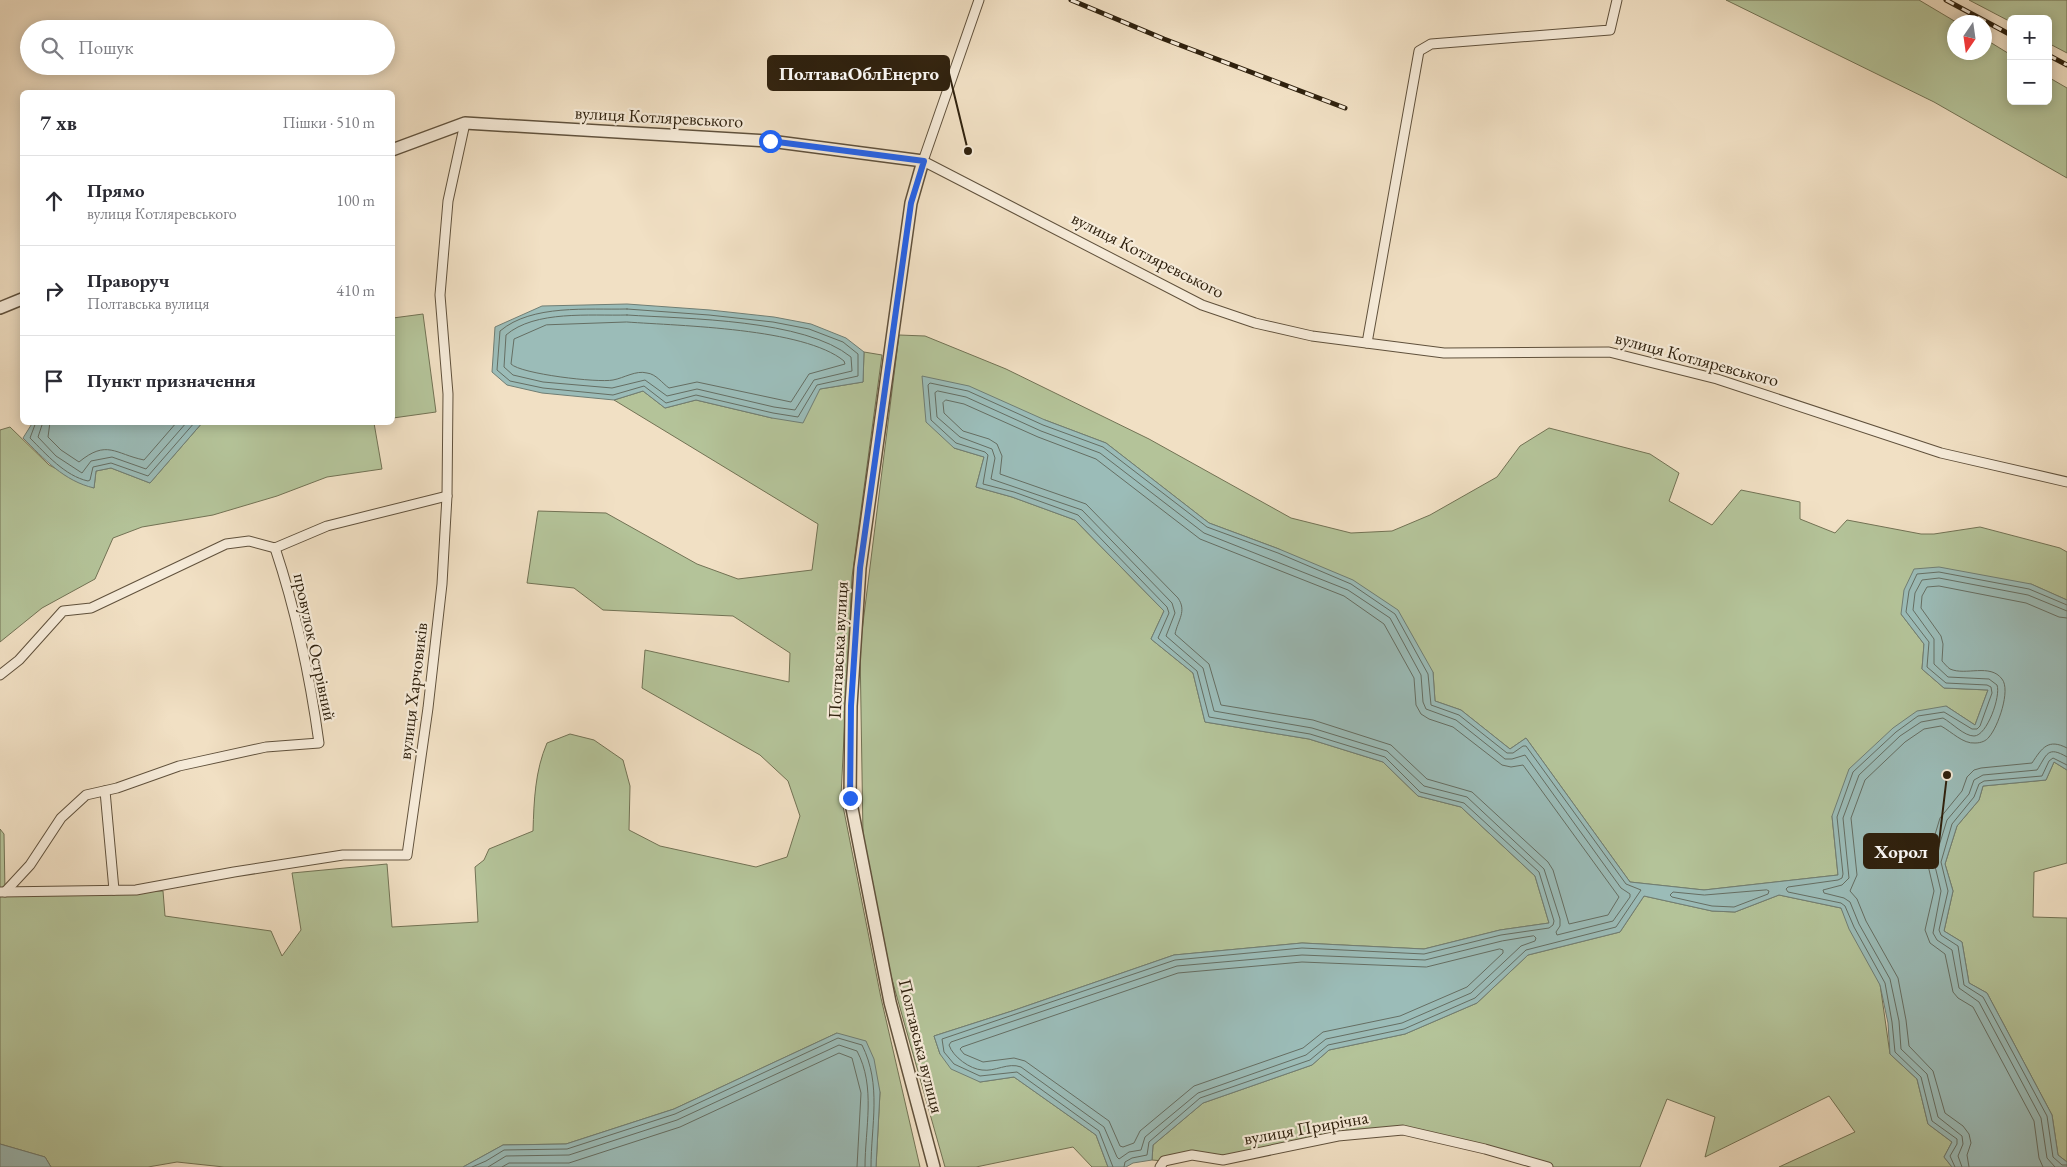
<!DOCTYPE html>
<html lang="uk">
<meta charset="utf-8">
<style>
body{margin:0;font-family:"EB Garamond",serif;background:#f2f2f3;color:#2b2b33}
.controls{position:absolute;right:15px;top:15px;display:grid;overflow:hidden;border-radius:8px;box-shadow:0 2px 12px #0003}
.controls button{width:45px;height:45px;display:grid;place-items:center;padding:0;border:0;border-bottom:1px solid #e1e1e2;background:#fff;color:#2b2b33;font:25px sans-serif}
.compass{position:absolute;left:1947px;top:15px;width:45px;height:45px;border-radius:50%;background:#fff;box-shadow:0 2px 12px #0003;rotate:193deg}
.stop{position:absolute;width:15px;height:15px;margin:-11px;border:4px solid #2563eb;border-radius:50%;background:#fff}
.stop.end{background:#2563eb;border-color:#fff;box-shadow:0 1px 5px #0008}
.list{margin:0;padding:0;list-style:none}
h2{display:flex;justify-content:space-between;align-items:center;height:65px;margin:0;padding:0 20px;font-size:21px}
h2 small{font-size:16px;font-weight:400;color:#7c7c81}
.list li{display:grid;grid-template-columns:32px 1fr auto;gap:15px;align-items:center;box-sizing:border-box;height:90px;padding:0 20px;border-top:1px solid #e1e1e2}
.list b{display:block;font-size:19px;white-space:nowrap}
.list p{margin:0;font-size:16px;white-space:nowrap;color:#7c7c81}
.list em{font-size:16px;font-style:normal;color:#7c7c81}
.icon{flex:none;width:28px;height:28px;fill:none;stroke:currentColor;stroke-width:2;stroke-linecap:round;stroke-linejoin:round}
.map{position:relative;flex:none;width:2067px;height:1167px;overflow:hidden}
.search{position:absolute;background:#fff;box-shadow:0 2px 12px #0003;left:20px;top:20px;width:375px;height:55px;display:flex;align-items:center;gap:12px;box-sizing:border-box;padding:0 18px;border-radius:28px;color:#7c7c81;font-size:19px}
.panel{position:absolute;background:#fff;box-shadow:0 2px 12px #0003;left:20px;top:90px;width:375px;height:335px;border-radius:8px}
.map>svg:first-child{display:block}
.green{fill:#b4c399;stroke:#727254}
.water{fill:#9bbcb8;stroke:#707e74}
.lines{fill:none;stroke-linecap:round;stroke-linejoin:round}
.shore{stroke:#656e63;stroke-width:1}
.minor-casing{stroke:#60513c;stroke-width:11}
.tertiary-casing{stroke:#60513c;stroke-width:14}
.minor{stroke:#f6ebd9;stroke-width:9}
.tertiary{stroke:#f6ebd9;stroke-width:11}
.rail-casing{stroke:#2f210e;stroke-width:5}
.rail{stroke:#f6ebd9;stroke-width:3;stroke-dasharray:9;stroke-linecap:butt}
.route{stroke:#2563eb;stroke-width:6}
.labels{text-anchor:middle;stroke-width:4.5;stroke-linejoin:round;paint-order:stroke}
.street-label{font-size:18px;fill:#2f210e;stroke:#f6ebd9}
.leader{fill:none;stroke:#2f210e;stroke-width:2}
.callout-dot{fill:#2f210e;stroke:#f6ebd9;stroke-width:2}
.callout{fill:#2f210e;stroke:#2f210e;stroke-width:2}
.callout-label{font-size:19px;text-anchor:middle;font-weight:bold;fill:#fff}
</style>
<div class="map">
<svg width="2067" height="1167" viewBox="0 0 2067 1167">
<rect width="100%" height="100%" fill="#f1e0c4"/>
<filter id="stains"><feTurbulence type="fractalNoise" baseFrequency=".004" numOctaves="4"/><feColorMatrix values="0 0 0 0 .2 0 0 0 0 .09 0 0 0 0 .02 0 0 0 .5 -.17"/></filter>
<radialGradient id="worn" r=".72"><stop offset=".6" stop-color="#630" stop-opacity="0"/><stop offset="1" stop-color="#630" stop-opacity=".3"/></radialGradient>
<g class="green">
<path d="M1726,0H1919L1956,22H1954V52H1984L1985,39L2011,55V101H2048V77L2067,88V178L1934,102Z"/>
<path d="M1969,0H2067V53L2048,43V19H2011V22Z"/>
<path d="M423,314L436,412L393,418V318Z"/>
<path d="M899,335L925,336L1006,369L1149,439L1291,518L1351,533L1392,531L1430,515L1497,477L1520,446L1549,428L1650,454L1679,473L1669,501L1712,525L1741,490L1800,502V519L1835,533L1847,520L1921,534H1934L1980,527L2060,548L2067,552V600L2031,584L1901,614L1924,644L1922,669L1944,688L1988,690L1975,725L1946,706L1832,816L1838,875L1704,890L1630,882L1526,738L1510,749L1461,710L1435,701L1433,672L1279,549L1209,523L1106,443L1045,420L954,448L984,457L976,487L1012,497L1075,520L1164,611L1151,639L1193,673L1205,722L1309,739L1383,762L1418,796L1461,807L1535,876L1549,923L1500,930L1424,949L1302,943L1174,955L1012,1011L934,1036L940,1054L980,1082L1014,1077L1096,1135L1108,1167H1092L1073,1147L976,1167H945L891,976L863,835L860,647Z"/>
<path d="M864,352L882,355L852,577L841,796L881,998L920,1167H876L880,1092L837,1033L674,1109L566,1144L503,1145L463,1167H224L177,1162L148,1167H51L45,1157L0,1144V829L4,834L5,892L163,891L165,916L271,931L282,956L301,930L292,873L387,864L392,927L478,922L475,867L484,860L489,849L533,831C534,800 535,771 547,743L570,734L594,740L623,760L630,786L629,830L660,846L756,867L787,857L800,816L788,781L760,755L642,688L645,650L789,682L790,653L733,616L603,610L574,588L527,583L538,511L606,513L697,564L738,579L812,570L818,524L614,400L643,391L665,408L696,400L772,418L820,389L863,382Z"/>
<path d="M202,423H374L382,469L327,477L277,496L213,515L142,527L113,538L95,579L42,608L0,642V430L10,427L49,465L94,488L96,471L111,468L150,483Z"/>
<path d="M2054,762L2067,770V863L2034,872L2033,917L2067,918V1162L2058,1155L2052,1115L1987,993L1969,983L1962,942L1944,931L1953,891L1945,864L1957,826L1979,800L1983,786L2046,780Z"/>
<path d="M1779,895L1841,908L1880,984L1890,1054L1917,1079L1928,1124L1952,1142L1944,1157L1952,1167H1779L1855,1132L1829,1096L1705,1157L1715,1117L1667,1099L1640,1167H1548L1403,1130L1338,1136L1223,1160L1192,1155L1164,1161L1152,1160L1153,1145L1203,1103L1312,1065L1329,1050L1405,1034L1477,1003L1528,955L1620,932L1644,896L1712,911L1735,912Z"/>
</g>
<g class="water">
<path d="M627,304L710,310L774,317L811,324L846,338L864,352L863,382L820,389L803,423L772,418L696,400L665,408L643,391L614,400L542,393L507,385L492,372L495,327L542,306Z"/>
<path d="M922,376L969,386L1045,420L1106,443L1209,523L1279,549L1353,580L1398,610L1433,672L1435,701L1461,710L1510,749L1526,738L1630,882L1704,890L1838,875L1832,816L1849,769L1893,728L1917,711L1946,706L1975,725L1988,690L1944,688L1922,669L1924,644L1901,614L1904,590L1914,569L1939,567L2031,584L2067,600V770L2054,762L2046,780L1983,786L1979,800L1957,826L1945,864L1953,891L1944,931L1962,942L1969,983L1987,993L2052,1115L2058,1155L2067,1162V1167H1952L1944,1157L1952,1142L1928,1124L1917,1079L1890,1054L1888,1023L1880,985L1849,929L1841,908L1779,895L1735,912L1712,911L1644,896L1620,932L1528,955L1477,1003L1405,1034L1329,1050L1312,1065L1203,1103L1153,1145L1152,1160L1133,1163L1126,1167H1108L1096,1135L1014,1077L980,1082L951,1069L940,1054L934,1036L1012,1011L1174,955L1302,943L1424,949L1500,930L1549,923L1535,876L1461,807L1418,796L1383,762L1309,739L1205,722L1193,673L1151,639L1164,611L1075,520L1012,497L976,487L984,457L954,448L926,422Z"/>
<path d="M33,422H202V423L150,483L111,468L96,471L94,488C64,481 44,459 23,438Z"/>
<path d="M837,1033L866,1041L874,1059L880,1092L876,1167H463L503,1145L566,1144L674,1109Z"/>
<path d="M0,1144L45,1157L51,1167H0Z"/>
</g>
<g class="lines">
<g class="shore">
<path d="M627,309L709,315L773,322L809,329L843,342L858,354V376L817,385L798,417L773,413L696,395L666,403L644,386L613,395L543,388L510,381L497,370L500,331C532,304 588,310 627,309Z"/>
<path d="M627,315C688,319 804,319 851,357L852,371L814,380L795,410L774,407L697,389L667,396L645,380L612,388L543,382L513,375L504,367L506,335C535,310 590,316 627,315Z"/>
<path d="M627,322C681,326 804,328 844,361L845,364L809,374L791,402L697,382L669,388C662,383 656,374 647,373C636,370 624,378 613,380C598,383 521,374 511,364L514,339L546,325Z"/>
<path d="M938,391L966,397L1041,431L1100,453L1204,533L1348,590L1390,618L1421,675L1423,702L1426,709L1456,720L1505,759H1512L1525,755L1621,888L1630,894V897L1613,921L1557,935L1556,932L1560,926V919L1544,869L1467,797L1424,786L1387,751L1312,728L1214,711L1203,668L1166,636L1175,613L1172,603L1082,510L991,479L995,458L992,449L960,437L937,417L935,393Z"/>
<path d="M946,400L964,404L1038,437L1096,459L1200,539L1344,596L1384,624L1414,678L1416,705L1421,714L1429,719L1453,727L1502,765L1511,767L1523,765L1619,897L1608,915L1569,924L1553,870L1548,862L1472,792L1427,779L1391,745L1313,720L1221,705L1209,664L1175,634C1178,620 1187,611 1178,598L1086,504L1000,474L1002,456L997,444L989,439L963,431L944,413L943,403Z"/>
<path d="M36,422L30,438C46,454 65,476 88,481L90,480L93,467L111,463L148,476L195,422"/>
<path d="M43,422L38,437L56,456L82,473L91,461L112,457L146,469L187,422"/>
<path d="M50,422L48,437L61,450L79,462C107,439 115,454 144,460L177,422"/>
<path d="M2067,765L2053,758L2049,761L2042,776L1984,781L1979,784L1974,797L1952,824L1941,862L1948,891L1939,930L1941,935L1958,946L1964,985L1983,997L2047,1116L2053,1157L2062,1165H2067"/>
<path d="M1767,890L1769,891L1768,894L1734,907L1712,906L1672,897L1670,895L1673,892L1704,895Z"/>
<path d="M1534,936L1536,938L1535,941L1521,946L1471,993L1402,1023L1326,1039L1306,1055L1198,1093L1145,1137L1141,1150L1129,1152L1119,1159L1117,1157L1104,1127L1021,1067C1008,1062 995,1072 982,1070C970,1069 953,1057 949,1045L951,1042L1177,966L1302,955L1425,960L1502,941Z"/>
<path d="M1500,949L1503,950V953L1467,987L1400,1016L1323,1032L1303,1048L1194,1086L1140,1131L1134,1143L1123,1147L1120,1146L1109,1121L1025,1061L1014,1058L983,1062L964,1054L960,1049L962,1047L1178,973L1302,962L1426,967Z"/>
<path d="M472,1167L486,1161L504,1150L567,1149L675,1114L838,1038L862,1045C882,1085 871,1125 871,1167"/>
<path d="M488,1167L506,1156L569,1155L677,1120L839,1045L857,1051C876,1087 865,1128 865,1167"/>
<path d="M502,1167L509,1163H569L680,1127L839,1053L852,1058L861,1093L857,1167"/>
<path d="M1113,1167L1099,1131L1017,1072L980,1076L954,1064L944,1052L942,1039L1175,960L1302,948L1424,954L1501,935L1549,928L1553,925L1554,921L1539,872L1464,803L1420,792L1385,757L1310,734L1209,717L1197,671L1158,638L1169,613L1167,607L1078,515L1014,492L983,484L988,455L985,452L956,443L931,420L928,385L930,383L968,391L1043,425L1103,447L1207,527L1278,553L1351,584L1395,614L1428,674L1431,705L1459,715L1507,753H1513L1523,746H1526L1626,884L1641,890L1616,927L1526,950L1475,998L1404,1029L1328,1045L1310,1060L1200,1098L1149,1142L1147,1155L1132,1158L1125,1162L1124,1167"/>
<path d="M1955,1167L1950,1156L1957,1144V1139L1932,1121L1921,1077L1895,1052L1892,1022L1885,983L1854,927L1845,906L1841,903L1788,892L1786,889L1788,887L1838,880L1842,878L1843,874L1837,817L1853,772L1896,732L1918,716L1944,712L1972,729H1977L1980,726L1992,693L1991,687L1987,685L1946,683L1927,667L1929,642L1906,612L1909,591L1917,574L1939,572L2029,589L2067,605"/>
<path d="M1962,1167L1958,1156L1963,1144L1962,1136L1938,1117L1927,1074L1901,1049L1899,1021L1890,979L1859,924L1850,902L1844,898L1824,893L1823,890L1842,885L1849,878L1843,818L1859,775L1900,736L1921,722L1943,718C1952,723 1964,736 1974,736C1987,736 2001,696 1997,685L1989,679L1948,677L1934,664V639L1913,610L1915,593L1922,580L1939,578L2028,595L2067,611"/>
<path d="M1969,1167L1967,1155L1971,1143L1969,1134L1963,1126L1945,1113L1933,1071L1909,1046L1906,1020L1898,978L1866,921L1857,899L1850,891L1857,875L1851,818L1865,780L1905,742L1924,729L1941,726C1952,732 1963,744 1975,743C1981,743 1986,741 1989,737C1998,727 2011,690 2002,679C1990,663 1966,676 1950,669C1947,667 1944,663 1942,661L1943,644L1941,636L1921,608L1922,596L1927,587L1939,586L2026,603L2059,617L2067,618"/>
<path d="M2043,1167L2039,1158L2034,1121L1973,1007L1958,998L1953,992L1945,954L1930,943L1925,930L1934,891L1927,861L1940,818L1962,791L1967,777L1974,770L1981,768L2032,763C2042,748 2048,738 2067,748"/>
<path d="M2055,1167L2047,1158L2041,1118L2009,1058L1979,1002L1959,988L1952,950L1937,940L1933,933L1941,891L1934,862L1947,820L1969,794L1974,780L1983,775L2037,770C2047,755 2047,745 2067,757"/>
</g>
<defs>
<g id="minor">
<path d="M979,0L923,161L1202,305L1255,323L1312,336L1444,353L1609,352L1717,379L1941,453L2067,482"/>
<path d="M1367,343L1419,51L1431,44L1610,30L1617,0"/>
<path d="M0,675L19,660L63,611L91,608L226,544L249,541L275,548L327,526L447,496"/>
<path d="M105,791L114,890"/>
<path d="M0,892L136,890L234,872L343,855H407L428,708L442,584L447,496L448,394L440,295L448,201L465,123"/>
<path d="M5,892L30,865L61,818L86,795L117,788L179,766L266,747L319,743C310,677 296,611 275,548"/>
<path d="M1160,1167L1164,1161L1192,1155L1223,1160L1338,1136L1403,1130L1485,1149L1548,1167"/>
</g>
<g id="tertiary">
<path d="M392,150L465,123L770,141L923,161L911,203L860,568L851,706L850,798L890,1002L934,1167"/>
<path d="M0,308L22,299"/>
</g>
</defs>
<use href="#minor" class="minor-casing"/>
<use href="#tertiary" class="tertiary-casing"/>
<use href="#minor" class="minor"/>
<use href="#tertiary" class="tertiary"/>
<defs>
<g id="rail">
<path d="M1071,0L1164,39L1345,108"/>
<path d="M1946,0L2011,35"/>
<path d="M2048,55L2067,65"/>
</g>
</defs>
<use href="#rail" class="rail-casing"/>
<use href="#rail" class="rail"/>
</g>
<g class="lines">
<path class="route" d="M770,141L924,161L911,203L860,568L851,706L850,798"/>
</g>
<g class="labels">
<g class="street-label">
<text transform="translate(659 117) rotate(3)" y="6">вулиця Котляревського</text>
<text transform="translate(1148 255) rotate(27)" y="6">вулиця Котляревського</text>
<text transform="translate(1697 359) rotate(15)" y="6">вулиця Котляревського</text>
<text transform="translate(315 647) rotate(78)" y="6">провулок Острівний</text>
<text transform="translate(838 650) rotate(-87)" y="6">Полтавська вулиця</text>
<text transform="translate(413 691) rotate(-83)" y="6">вулиця Харчовиків</text>
<text transform="translate(921 1046) rotate(76)" y="6">Полтавська вулиця</text>
<text transform="translate(1306 1128) rotate(-10)" y="6">вулиця Прирічна</text>
</g>
</g>
<path class="leader" d="M968 151L949 73M1947 775L1938 851"/>
<g class="callout-dot">
<circle cx="968" cy="151" r="5"/>
<circle cx="1947" cy="775" r="5"/>
</g>
<g class="callout">
<rect x="768" y="56" width="181" height="34" rx="5"/>
<rect x="1864" y="834" width="74" height="34" rx="5"/>
</g>
<g class="callout-label">
<text x="859" y="80">ПолтаваОблЕнерго</text>
<text x="1901" y="858">Хорол</text>
</g>
<rect width="100%" height="100%" filter="url(#stains)"/>
<rect width="100%" height="100%" fill="url(#worn)"/>
</svg>
<div class="controls">
<button>+</button>
<button>−</button>
</div>
<svg class="compass" viewBox="-18 -18 36 36"><path d="M0-13l5 13h-10z" fill="#e53935"/><path d="M0 13l5-13h-10z" fill="#7c7c81"/></svg>
<div class="stop" style="left:770px;top:141px"></div>
<div class="stop end" style="left:850px;top:798px"></div>
<div class="search"><svg class="icon" aria-label="search" viewBox="0 0 24 24"><circle cx="10" cy="10" r="6"/><path d="M15 15l6 6"/></svg>Пошук</div>
<section class="panel">
<h2>7 хв<small>Пішки · 510 m</small></h2>
<ul class="list">
<li><svg class="icon" aria-label="ahead" viewBox="0 0 24 24"><path d="M12 20V5M6 11l6-6 6 6"/></svg><div><b>Прямо</b><p>вулиця Котляревського</p></div><em>100 m</em></li>
<li><svg class="icon" aria-label="right" viewBox="0 0 24 24"><path d="M7 20v-9h11M14 6l5 5-5 5"/></svg><div><b>Праворуч</b><p>Полтавська вулиця</p></div><em>410 m</em></li>
<li><svg class="icon" aria-label="arrive" viewBox="0 0 24 24"><path d="M6 21V4h12l-3 4 3 4H6"/></svg><div><b>Пункт призначення</b></div></li>
</ul>
</section>
</div>
